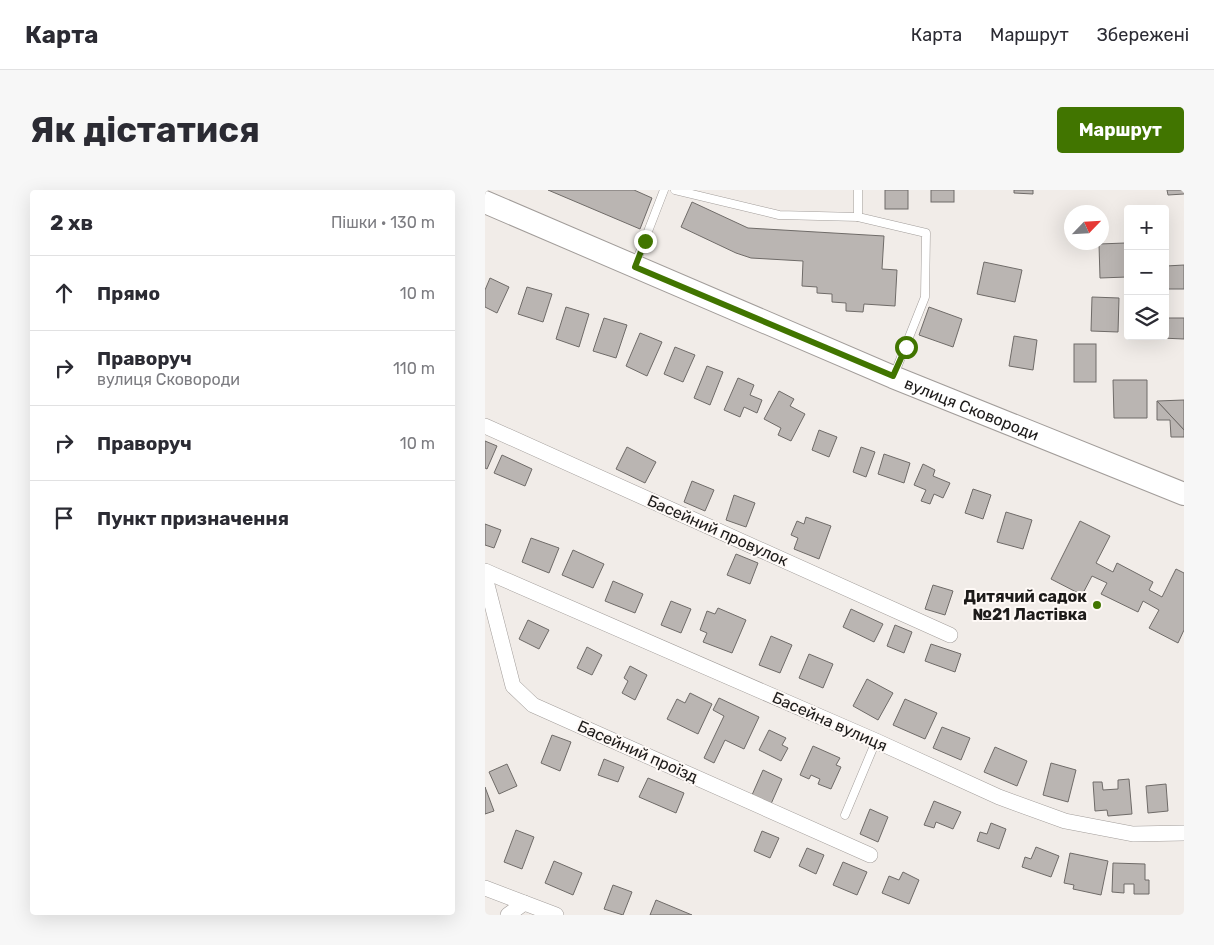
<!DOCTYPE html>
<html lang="uk">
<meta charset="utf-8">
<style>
body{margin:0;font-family:Rubik,sans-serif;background:#f7f7f7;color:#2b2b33}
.controls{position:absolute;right:15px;top:15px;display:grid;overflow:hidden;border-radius:5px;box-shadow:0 5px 20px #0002}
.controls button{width:45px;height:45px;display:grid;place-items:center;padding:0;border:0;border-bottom:1px solid #e1e1e2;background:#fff;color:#2b2b33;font:25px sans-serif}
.compass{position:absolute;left:579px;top:15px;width:45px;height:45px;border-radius:50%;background:#fff;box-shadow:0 5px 20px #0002;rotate:65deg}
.stop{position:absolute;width:15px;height:15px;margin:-11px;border:4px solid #417500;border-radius:50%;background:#fff}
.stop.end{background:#417500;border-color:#fff;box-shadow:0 1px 5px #0008}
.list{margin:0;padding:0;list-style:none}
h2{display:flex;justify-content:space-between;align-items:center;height:65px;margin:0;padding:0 20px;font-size:21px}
h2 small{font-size:16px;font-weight:400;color:#7c7c81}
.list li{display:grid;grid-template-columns:32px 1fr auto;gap:15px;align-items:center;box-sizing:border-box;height:75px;padding:0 20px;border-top:1px solid #e1e1e2}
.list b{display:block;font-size:19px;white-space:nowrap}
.list p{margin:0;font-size:16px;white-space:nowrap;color:#7c7c81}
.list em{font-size:16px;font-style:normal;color:#7c7c81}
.icon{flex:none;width:28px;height:28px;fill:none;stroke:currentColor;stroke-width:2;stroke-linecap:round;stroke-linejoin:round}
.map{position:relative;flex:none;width:699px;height:725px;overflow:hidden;border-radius:5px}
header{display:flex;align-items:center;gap:30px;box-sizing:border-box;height:70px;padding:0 25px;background:#fff;border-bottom:1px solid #e1e1e2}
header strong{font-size:24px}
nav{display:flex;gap:28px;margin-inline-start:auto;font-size:18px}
.intro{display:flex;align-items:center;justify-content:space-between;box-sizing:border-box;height:120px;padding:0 30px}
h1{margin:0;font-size:35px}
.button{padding:12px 22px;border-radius:5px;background:#417500;color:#fff;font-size:18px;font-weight:700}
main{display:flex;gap:30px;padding:0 30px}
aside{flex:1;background:#fff;border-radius:5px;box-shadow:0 5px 20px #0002}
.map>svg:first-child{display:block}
.building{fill:#bab5b2;stroke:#6f6b68}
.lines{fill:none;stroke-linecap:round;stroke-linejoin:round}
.lane-casing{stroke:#a29d9a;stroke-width:9}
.street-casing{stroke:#a29d9a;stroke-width:16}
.primary-casing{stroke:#a29d9a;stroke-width:24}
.lane{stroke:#fff;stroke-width:8}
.street{stroke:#fff;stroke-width:15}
.primary{stroke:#fff;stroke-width:22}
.route{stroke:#417500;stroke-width:6}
.poi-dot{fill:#417500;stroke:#fef9f6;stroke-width:2}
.labels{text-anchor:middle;stroke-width:4;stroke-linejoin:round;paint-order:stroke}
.street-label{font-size:16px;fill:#1d1b1a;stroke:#fef9f6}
.poi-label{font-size:16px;font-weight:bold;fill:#1d1b1a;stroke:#fef9f6;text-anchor:end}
</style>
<header>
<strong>Карта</strong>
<nav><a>Карта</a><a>Маршрут</a><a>Збережені</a></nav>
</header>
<div class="intro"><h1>Як дістатися</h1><a class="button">Маршрут</a></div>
<main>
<aside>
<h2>2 хв<small>Пішки · 130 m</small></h2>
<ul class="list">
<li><svg class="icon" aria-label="ahead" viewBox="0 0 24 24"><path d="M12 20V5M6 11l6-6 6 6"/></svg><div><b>Прямо</b></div><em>10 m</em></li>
<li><svg class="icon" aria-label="right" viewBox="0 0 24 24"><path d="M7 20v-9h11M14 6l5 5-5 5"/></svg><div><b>Праворуч</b><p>вулиця Сковороди</p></div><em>110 m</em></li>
<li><svg class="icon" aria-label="right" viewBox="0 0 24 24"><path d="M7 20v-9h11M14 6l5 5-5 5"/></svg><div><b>Праворуч</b></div><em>10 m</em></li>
<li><svg class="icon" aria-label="arrive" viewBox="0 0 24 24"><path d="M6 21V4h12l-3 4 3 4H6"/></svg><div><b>Пункт призначення</b></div></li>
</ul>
</aside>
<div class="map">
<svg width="699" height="725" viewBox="0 0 699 725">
<rect width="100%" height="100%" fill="#f1ece8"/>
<g class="building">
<path d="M63,0H149L167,8L155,39Z"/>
<rect x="400" y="0" width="23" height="19"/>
<rect x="446" y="0" width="23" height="12"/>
<path d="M529,0H548V4L529,3Z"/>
<path d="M682,0H699V4L683,5Z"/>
<path d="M207,12L263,38L399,46L397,79L412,80L410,116L379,114L378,122L361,121V113L347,112V104L332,103V97L317,96L318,71L266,68L251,63L196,37Z"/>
<path d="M640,53L642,87L615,88L614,54Z"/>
<path d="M499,72L537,80L530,112L492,104Z"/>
<path d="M699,75V99H682L681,76Z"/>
<path d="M5,88L24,97L12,123L0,117V100Z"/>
<path d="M42,97L67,104L58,132L33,124Z"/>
<path d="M607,107L634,108L633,142L606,141Z"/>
<path d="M81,117L104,124L94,157L71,149Z"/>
<path d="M444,117L477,129L468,157L434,145Z"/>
<path d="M119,128L142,135L131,168L108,161Z"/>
<path d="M680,128H699V149L676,148V146H680Z"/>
<path d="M155,143L177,152L162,186L141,176Z"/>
<path d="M529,146L552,150L548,180L524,176Z"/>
<rect x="589" y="154" width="22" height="38"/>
<path d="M190,157L210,165L198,192L179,184Z"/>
<path d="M222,176L238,182L225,215L209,208Z"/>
<path d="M253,188L269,195L265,205L277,210L272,223L259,217L255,227L239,220Z"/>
<path d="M628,190H662V228H629Z"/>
<path d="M294,201L309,209L305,216L320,224L306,251L293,245L296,238L279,229Z"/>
<path d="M699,210V240L672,211Z"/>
<path d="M672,211L699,240V247H686L685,230H672Z"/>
<path d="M334,240L352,247L344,267L327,260Z"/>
<path d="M0,251L12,256L2,279L0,278Z"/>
<path d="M142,257L171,272L160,293L131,279Z"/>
<path d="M376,257L390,262L381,287L368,282Z"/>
<path d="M399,264L425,273L419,293L393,284Z"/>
<path d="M17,265L47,279L40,296L9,283Z"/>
<path d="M438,274L450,280L448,286L465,293L458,308L449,304L445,314L436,311L441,300L429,295Z"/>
<path d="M207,291L229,300L220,321L199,312Z"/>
<path d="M488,299L506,305L498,329L480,323Z"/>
<path d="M249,305L270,313L261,337L241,330Z"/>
<path d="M521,322L547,330L538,359L512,352Z"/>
<path d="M321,327L346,336L334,369L309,359L313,348L306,345L312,331L319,334Z"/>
<path d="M595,331L625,346L611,373L628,382L632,373L668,392L664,400L677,407L691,379L699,383V440L693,453L664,438L674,420L658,411L653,422L616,404L622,393L607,386L597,405L566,389Z"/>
<path d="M0,334L16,340L9,358L0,355Z"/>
<path d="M46,348L74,358L64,383L37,372Z"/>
<path d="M88,360L119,374L108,398L77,385Z"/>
<path d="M251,364L273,373L265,394L242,385Z"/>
<path d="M128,391L158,404L150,423L120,411Z"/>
<path d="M448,395L468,401L460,425L440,419Z"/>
<path d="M186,411L206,419L196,443L176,435Z"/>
<path d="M233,418L261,430L247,463L218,452L222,443L215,440L222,421L230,424Z"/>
<path d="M366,419L398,434L389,452L358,437Z"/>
<path d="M43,430L64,440L54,459L34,449Z"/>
<path d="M410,435L427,442L419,463L402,456Z"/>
<path d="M286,446L307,455L295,483L274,475Z"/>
<path d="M446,454L476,464L470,482L440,471Z"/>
<path d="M102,457L117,465L107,485L92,478Z"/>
<path d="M324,464L348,474L338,498L314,488Z"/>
<path d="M145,476L162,485L150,510L137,503L143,491L139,488Z"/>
<path d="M382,489L408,503L393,530L368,516Z"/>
<path d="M205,503L227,514L213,544L182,529L192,509L200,513Z"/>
<path d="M234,508L274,527L259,559L240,550L229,573L219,568L239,526L228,520Z"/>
<path d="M420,509L452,523L440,549L408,535Z"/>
<path d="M457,537L485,548L476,570L448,558Z"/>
<path d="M284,540L301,548L297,555L303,558L296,571L274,560Z"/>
<path d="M67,545L86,552L75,581L56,573Z"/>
<path d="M328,556L355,568L351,575L356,577L346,599L333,594L335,589L326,585L324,589L315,585Z"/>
<path d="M510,557L542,571L532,596L499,582Z"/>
<path d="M119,569L139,577L133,592L113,585Z"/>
<path d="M566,573L591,580L583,612L558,605Z"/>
<path d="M22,574L32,596L14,604L4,582Z"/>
<path d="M278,580L297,589L286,614L267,605Z"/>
<path d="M163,588L199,603L191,623L154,607Z"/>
<path d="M644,589L647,624L623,626L622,620L610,621L608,592H617L618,600L633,599V590Z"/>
<path d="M681,594L683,621L663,623L661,596Z"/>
<path d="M0,597L9,621L0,624Z"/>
<path d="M449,611L476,622L468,639L451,632L449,638L439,635Z"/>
<path d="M385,619L403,627L393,652L375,644Z"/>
<path d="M506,633L521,639L514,659L492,651L495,642L502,644Z"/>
<path d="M31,640L49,647L37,679L19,672Z"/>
<path d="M277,641L294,648L285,668L269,661Z"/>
<path d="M551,657L574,666L566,687L537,677L540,667L546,669Z"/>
<path d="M322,658L339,665L331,684L314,676Z"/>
<path d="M585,663L623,671L616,705L588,699L589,695L579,693Z"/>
<path d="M69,671L97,683L88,705L60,693Z"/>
<path d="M358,672L382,682L372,705L348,695Z"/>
<path d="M628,673L660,674V690H664V704H649V694H639V703L627,702Z"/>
<path d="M418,682L434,690L424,714L397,703L404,686L414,690Z"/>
<path d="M128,695L147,702L138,725L119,719Z"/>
<path d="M171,710L207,725H165Z"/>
</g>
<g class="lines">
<defs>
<g id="lane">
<path d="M190,0L294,25L373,27L441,43L440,107L409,185"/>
<path d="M373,27V0"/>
<path d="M150,75L179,0"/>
<path d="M360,625L391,551"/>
</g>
<g id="street">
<path d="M0,236L465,445"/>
<path d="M0,381L391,551L514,607L580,631L648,644L699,643"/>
<path d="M0,387L28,496L48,515L385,665"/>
<path d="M0,698L71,725"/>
<path d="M23,725L39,713"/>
</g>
<g id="primary">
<path id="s1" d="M0,12L408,187L699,304"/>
</g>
</defs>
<use href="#lane" class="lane-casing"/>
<use href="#street" class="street-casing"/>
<use href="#primary" class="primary-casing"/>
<use href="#lane" class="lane"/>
<use href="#street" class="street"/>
<use href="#primary" class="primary"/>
</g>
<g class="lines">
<path class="route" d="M160,51L150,77L408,186L421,157"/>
</g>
<circle class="poi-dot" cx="612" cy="415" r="5"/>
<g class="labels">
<g class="street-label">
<text dy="6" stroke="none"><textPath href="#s1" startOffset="529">вулиця Сковороди</textPath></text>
<text transform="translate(233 340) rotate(24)" y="6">Басейний провулок</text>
<text transform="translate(345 531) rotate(24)" y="6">Басейна вулиця</text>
<text transform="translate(153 561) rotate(24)" y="6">Басейний проїзд</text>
</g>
<g class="poi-label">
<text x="602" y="412">Дитячий садок<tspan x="602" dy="18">№21 Ластівка</tspan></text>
</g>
</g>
</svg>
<div class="controls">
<button>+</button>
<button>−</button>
<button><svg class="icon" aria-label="layers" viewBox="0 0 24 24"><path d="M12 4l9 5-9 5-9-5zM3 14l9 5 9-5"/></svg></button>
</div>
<svg class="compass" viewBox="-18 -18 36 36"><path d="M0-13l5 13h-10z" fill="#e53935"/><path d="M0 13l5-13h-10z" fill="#7c7c81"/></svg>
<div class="stop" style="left:421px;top:157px"></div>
<div class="stop end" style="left:160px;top:51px"></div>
</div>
</main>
